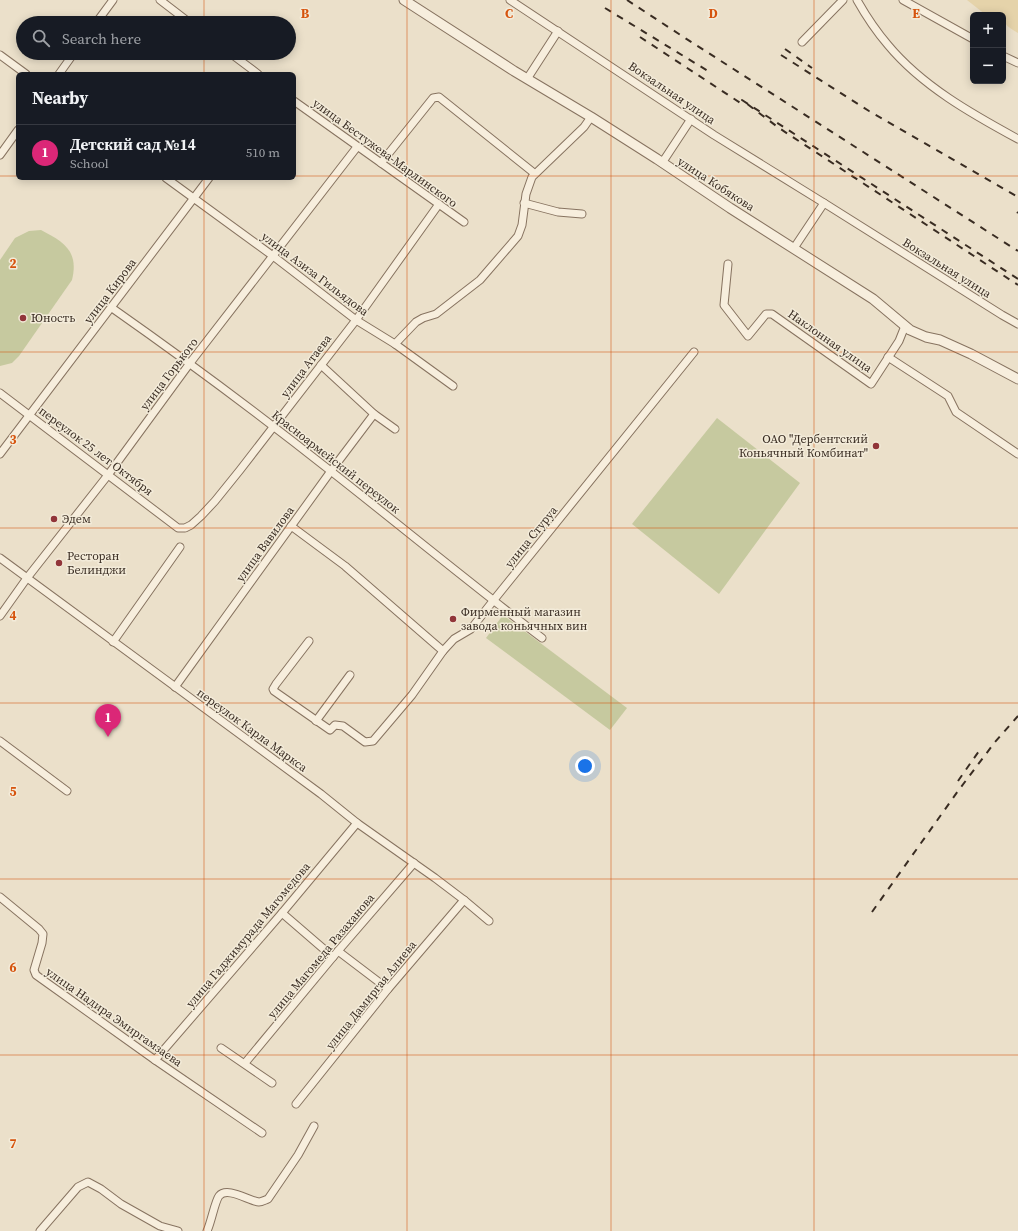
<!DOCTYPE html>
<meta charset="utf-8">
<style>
body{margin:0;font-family:"Source Serif 4",serif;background:#242831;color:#f1f3f6}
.controls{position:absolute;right:12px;top:12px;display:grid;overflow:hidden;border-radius:6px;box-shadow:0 2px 10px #0003}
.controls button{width:36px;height:36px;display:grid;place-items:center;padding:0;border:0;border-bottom:1px solid #363941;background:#171b24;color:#f1f3f6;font:20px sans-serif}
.you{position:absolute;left:585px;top:766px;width:14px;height:14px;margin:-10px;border:3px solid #fff;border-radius:50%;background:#1a73e8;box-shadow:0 0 0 6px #1a73e833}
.badge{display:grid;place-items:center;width:26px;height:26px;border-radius:50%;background:#db2777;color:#fff;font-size:13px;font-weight:700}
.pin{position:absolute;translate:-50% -33px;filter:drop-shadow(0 1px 2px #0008)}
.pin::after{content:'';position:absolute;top:21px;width:14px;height:12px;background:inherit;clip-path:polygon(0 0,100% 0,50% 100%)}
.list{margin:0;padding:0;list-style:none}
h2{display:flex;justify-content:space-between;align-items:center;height:52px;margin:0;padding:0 16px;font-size:17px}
h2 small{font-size:13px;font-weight:400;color:#9ea1a6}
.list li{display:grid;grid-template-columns:26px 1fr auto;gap:12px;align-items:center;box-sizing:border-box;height:56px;padding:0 16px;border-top:1px solid #363941}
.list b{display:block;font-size:15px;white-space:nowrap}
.list p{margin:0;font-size:13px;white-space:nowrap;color:#9ea1a6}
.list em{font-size:13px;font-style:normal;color:#9ea1a6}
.icon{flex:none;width:22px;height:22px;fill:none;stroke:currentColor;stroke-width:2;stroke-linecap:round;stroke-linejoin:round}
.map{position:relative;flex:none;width:1018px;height:1231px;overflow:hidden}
.search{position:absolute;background:#171b24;box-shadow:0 2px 10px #0003;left:16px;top:16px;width:280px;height:44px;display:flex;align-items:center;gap:10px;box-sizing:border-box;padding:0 14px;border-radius:22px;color:#9ea1a6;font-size:15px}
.panel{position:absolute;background:#171b24;box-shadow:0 2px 10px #0003;left:16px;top:72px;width:280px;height:108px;border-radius:6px}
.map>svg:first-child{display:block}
.green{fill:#c6c99f}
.sand{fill:#e5d3aa}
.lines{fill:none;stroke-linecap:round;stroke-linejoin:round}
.minor-casing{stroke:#877360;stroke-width:9}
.tertiary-casing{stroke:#877360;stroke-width:11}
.minor{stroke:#f7eedd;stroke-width:7}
.tertiary{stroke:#f7eedd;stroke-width:9}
.rail{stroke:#392c22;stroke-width:2;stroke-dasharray:7 7;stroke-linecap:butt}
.grid{fill:none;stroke:#d6540e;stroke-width:1;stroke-opacity:0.55}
.poi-dot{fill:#913539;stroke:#f3ebd9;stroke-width:1.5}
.labels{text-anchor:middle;stroke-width:3;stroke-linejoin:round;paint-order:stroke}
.street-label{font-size:12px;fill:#392c22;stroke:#f3ebd9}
.poi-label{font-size:12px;fill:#392c22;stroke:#f3ebd9;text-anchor:start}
.grid-label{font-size:13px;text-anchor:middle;font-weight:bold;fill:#d6540e;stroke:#f3ebd9;stroke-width:3;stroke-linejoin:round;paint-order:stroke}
</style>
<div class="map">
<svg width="1018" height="1231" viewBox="0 0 1018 1231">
<rect width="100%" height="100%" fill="#ebe0ca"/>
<g class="green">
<path d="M41,230C64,242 79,251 72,280L19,356L12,363L0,366V260L15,238L29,231Z"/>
<path d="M717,418L800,483L719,594L632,524Z"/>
<path d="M503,615L627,708L610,730L486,638Z"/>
</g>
<path class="sand" d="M967,0H1018V33C1010,28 1003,25 1003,15H986Z"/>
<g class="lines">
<defs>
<g id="minor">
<path d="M160,0L190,23"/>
<path d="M510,0L714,135L824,203L794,248"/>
<path d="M857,0C866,16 876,31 888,45C922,86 972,114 1018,139"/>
<path d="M903,0L973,39"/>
<path d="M96,23L113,0"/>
<path d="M802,42L843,0"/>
<path d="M230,53L258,74"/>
<path d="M0,55L26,74"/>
<path d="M1003,56L1018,63"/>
<path d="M59,74L74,53"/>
<path d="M527,79L558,31"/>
<path d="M294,101L464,222"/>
<path d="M0,155L18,130"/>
<path d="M381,163L433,98L439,97L534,173"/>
<path d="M662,163L691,119"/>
<path d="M166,178L273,256L356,320L395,344L453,386"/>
<path d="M524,203L558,212L582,214"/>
<path d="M824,203L1002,315L1018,324"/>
<path d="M728,264L724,305L748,336L766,314H772L871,384L899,341L905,326"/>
<path d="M112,308C186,360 260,415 332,472C402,527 471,584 542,638"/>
<path d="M395,344L416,322L423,318L436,314L480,280L518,236L522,225L526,194L532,177L584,127L591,117"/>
<path d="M888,357L948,396L956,412L1018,454"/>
<path d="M321,365L374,414L395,429"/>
<path d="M0,393L178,528H185L191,525L201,516L215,501L240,470L356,320L439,204"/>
<path d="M0,454L209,178"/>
<path d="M291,526L345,566L443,651"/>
<path d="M0,558L321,794L357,823L435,878L464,900L489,921"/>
<path d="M0,616L27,578L108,475L190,363L357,147"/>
<path d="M309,641L276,684L273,689L274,691L330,730L335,725L343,726L365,742L373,741L412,695L443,651L454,639L471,629L493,601L694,352"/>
<path d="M113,642L180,547"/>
<path d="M175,687L331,471L374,414"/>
<path d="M316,721L350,675"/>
<path d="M0,741L67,791"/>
<path d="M0,897L39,929L43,934L42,943L34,970L36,975L155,1060L262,1133"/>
<path d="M282,913L333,957"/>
<path d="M338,951L388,989"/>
<path d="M221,1048L272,1083"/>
<path d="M155,1060L282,913L357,823"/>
<path d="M245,1063L338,951L414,863"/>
<path d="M296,1104L388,989L464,900"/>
<path d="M40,1231L78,1187L88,1182L101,1189L121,1204L160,1226L178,1231"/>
<path d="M207,1231C211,1223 215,1201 219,1196C227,1186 249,1201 259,1202C262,1202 265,1200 268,1199L298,1155L314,1126"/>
</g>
<path id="tertiary" d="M404,0L514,71L591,117L657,159L730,208L873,299L910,330L926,337L940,340L971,354L1018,379"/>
</defs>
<use href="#minor" class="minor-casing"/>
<use href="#tertiary" class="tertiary-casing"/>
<use href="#minor" class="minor"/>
<use href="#tertiary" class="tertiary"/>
<g class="rail">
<path d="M627,0L685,38L1018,251"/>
<path d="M605,8L708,71"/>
<path d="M640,37L745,106"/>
<path d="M785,49L812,68"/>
<path d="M781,55L869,111L1018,197"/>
<path d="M1017,212L1018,213"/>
<path d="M1018,279L742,100L779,128L1018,285"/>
<path d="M958,781L979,751"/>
<path d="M872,912L958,791L995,742L1018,716"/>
</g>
</g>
<path class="grid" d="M204,0V23M407,0V1231M611,0V1231M814,0V1231M204,53V74M0,176H18M294,176H1018M204,178V1231M0,352H1018M0,528H1018M0,703H1018M0,879H1018M0,1055H1018"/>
<g class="poi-dot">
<circle cx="23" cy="318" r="4"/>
<circle cx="876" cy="446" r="4"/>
<circle cx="54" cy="519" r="4"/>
<circle cx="59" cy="563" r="4"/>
<circle cx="453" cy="619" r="4"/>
</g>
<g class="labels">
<g class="street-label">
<text transform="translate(672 93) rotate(34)" y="4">Вокзальная улица</text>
<text transform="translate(385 153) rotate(36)" y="4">улица Бестужева-Марлинского</text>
<text transform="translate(716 184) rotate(33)" y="4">улица Кобякова</text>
<text transform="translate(947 268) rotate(32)" y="4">Вокзальная улица</text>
<text transform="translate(315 274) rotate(37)" y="4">улица Азиза Гильядова</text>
<text transform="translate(110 291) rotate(-53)" y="4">улица Кирова</text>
<text transform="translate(830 341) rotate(35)" y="4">Наклонная улица</text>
<text transform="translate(306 366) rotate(-53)" y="4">улица Атаева</text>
<text transform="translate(169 374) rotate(-53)" y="4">улица Горького</text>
<text transform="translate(96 451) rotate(37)" y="4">переулок 25 лет Октября</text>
<text transform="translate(336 462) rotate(38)" y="4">Красноармейский переулок</text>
<text transform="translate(531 537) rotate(-51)" y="4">улица Стуруа</text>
<text transform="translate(265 544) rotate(-54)" y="4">улица Вавилова</text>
<text transform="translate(252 730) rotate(36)" y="4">переулок Карла Маркса</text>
<text transform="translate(248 935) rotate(-50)" y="4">улица Гаджимурада Магомедова</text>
<text transform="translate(321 956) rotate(-50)" y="4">улица Магомеда Разаханова</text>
<text transform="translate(371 995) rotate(-51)" y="4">улица Дамиргая Алиева</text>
<text transform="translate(114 1017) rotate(35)" y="4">улица Надира Эмиргамзаева</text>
</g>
<g class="poi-label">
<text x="31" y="322">Юность</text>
<text x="868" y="443" text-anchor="end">ОАО "Дербентский<tspan x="868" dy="14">Коньячный Комбинат"</tspan></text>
<text x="62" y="523">Эдем</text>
<text x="67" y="560">Ресторан<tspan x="67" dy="14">Белинджи</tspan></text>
<text x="461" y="616">Фирменный магазин<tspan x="461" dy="14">завода коньячных вин</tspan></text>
</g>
</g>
<g class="grid-label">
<text x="305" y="18">B</text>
<text x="509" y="18">C</text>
<text x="713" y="18">D</text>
<text x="916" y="18">E</text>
<text x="13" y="268">2</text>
<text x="13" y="444">3</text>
<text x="13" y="620">4</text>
<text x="13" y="796">5</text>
<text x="13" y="972">6</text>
<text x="13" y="1148">7</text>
</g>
</svg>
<div class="controls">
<button>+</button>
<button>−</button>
</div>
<div class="you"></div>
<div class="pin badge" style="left:108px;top:737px">1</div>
<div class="search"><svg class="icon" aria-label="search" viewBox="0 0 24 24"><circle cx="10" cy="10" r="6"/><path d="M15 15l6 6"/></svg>Search here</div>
<section class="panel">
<h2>Nearby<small></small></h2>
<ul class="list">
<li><span class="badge">1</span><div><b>Детский сад №14</b><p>School</p></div><em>510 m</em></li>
</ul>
</section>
</div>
